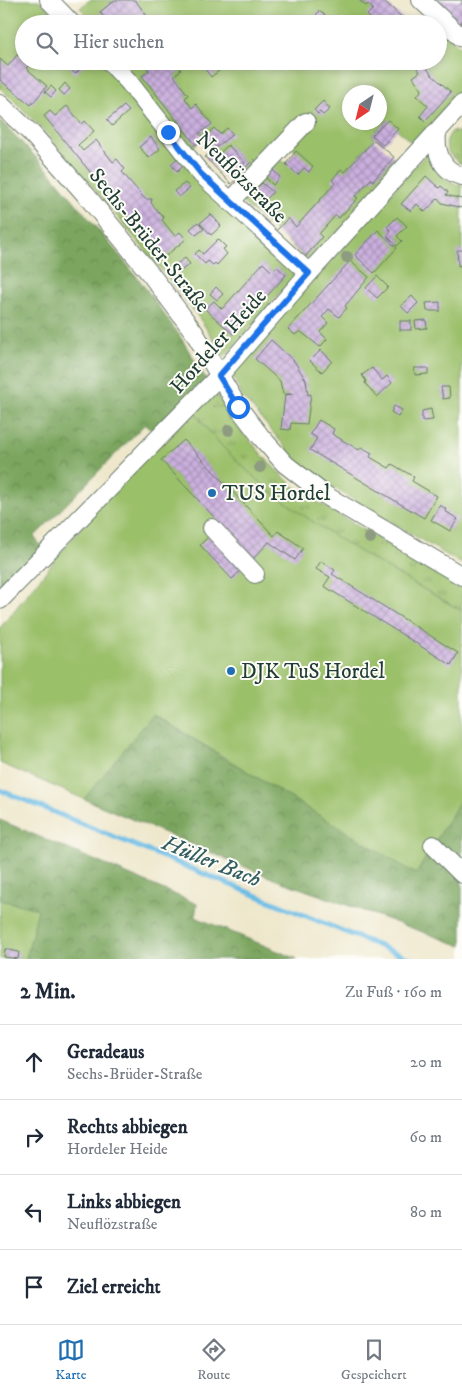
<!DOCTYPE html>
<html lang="de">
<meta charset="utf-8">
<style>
body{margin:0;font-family:"IM FELL DW Pica",serif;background:#f2f2f3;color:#1f2937}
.compass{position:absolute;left:342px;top:85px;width:45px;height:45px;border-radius:50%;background:#fff;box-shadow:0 2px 8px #0003;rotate:215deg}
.stop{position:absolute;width:15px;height:15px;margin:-11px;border:4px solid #1a73e8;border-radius:50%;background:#fff}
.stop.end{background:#1a73e8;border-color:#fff;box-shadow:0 1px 5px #0008}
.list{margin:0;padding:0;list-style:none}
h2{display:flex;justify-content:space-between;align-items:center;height:65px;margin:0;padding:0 20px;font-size:21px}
h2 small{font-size:16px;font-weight:400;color:#747a83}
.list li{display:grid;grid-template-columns:32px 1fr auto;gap:15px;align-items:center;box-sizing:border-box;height:75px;padding:0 20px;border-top:1px solid #e0e1e3}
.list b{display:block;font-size:19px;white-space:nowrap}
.list p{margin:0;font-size:16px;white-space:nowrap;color:#747a83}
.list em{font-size:16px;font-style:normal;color:#747a83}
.icon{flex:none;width:28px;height:28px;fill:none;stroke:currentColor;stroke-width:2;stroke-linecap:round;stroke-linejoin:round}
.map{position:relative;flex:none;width:462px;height:959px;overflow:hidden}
.search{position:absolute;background:#fff;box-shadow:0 2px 8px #0003;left:15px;right:15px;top:15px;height:55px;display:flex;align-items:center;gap:12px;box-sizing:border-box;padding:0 18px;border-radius:28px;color:#747a83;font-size:19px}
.sheet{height:365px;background:#fff}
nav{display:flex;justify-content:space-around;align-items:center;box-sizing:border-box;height:70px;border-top:1px solid #e0e1e3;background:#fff;font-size:14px;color:#747a83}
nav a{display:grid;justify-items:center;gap:2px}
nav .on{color:#1f6fb2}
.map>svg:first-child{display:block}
.grass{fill:url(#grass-tufts);stroke:#5d7e50}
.forest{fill:url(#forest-crowns);stroke:#4e724a}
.garden{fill:#9bc06b;stroke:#5d7e50;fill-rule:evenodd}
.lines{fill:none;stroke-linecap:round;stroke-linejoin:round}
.stream{stroke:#6abce5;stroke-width:5}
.building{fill:url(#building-cross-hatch)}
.minor-casing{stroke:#677869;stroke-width:20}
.minor{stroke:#fff;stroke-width:18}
.tree{fill:#8d9c80}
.route{stroke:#1a73e8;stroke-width:6}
.poi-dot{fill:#1f6fb2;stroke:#fdfcf7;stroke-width:2}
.labels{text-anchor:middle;stroke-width:4;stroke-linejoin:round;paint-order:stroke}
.street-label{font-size:21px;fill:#1f3d34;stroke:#fdfcf7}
.poi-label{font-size:21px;fill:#1f3d34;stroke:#fdfcf7;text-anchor:start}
.water-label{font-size:22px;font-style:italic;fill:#325d60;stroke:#fdfcf7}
</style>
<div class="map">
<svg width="462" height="959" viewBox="0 0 462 959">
<defs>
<pattern id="grass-tufts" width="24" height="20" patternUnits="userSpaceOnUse" patternTransform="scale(1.25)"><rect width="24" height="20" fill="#9bc06b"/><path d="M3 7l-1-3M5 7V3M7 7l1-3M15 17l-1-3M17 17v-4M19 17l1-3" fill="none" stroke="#7e9d59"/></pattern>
<pattern id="forest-crowns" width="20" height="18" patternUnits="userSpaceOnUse" patternTransform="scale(1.25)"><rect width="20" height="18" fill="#7ca65f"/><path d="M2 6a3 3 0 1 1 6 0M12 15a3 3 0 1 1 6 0" fill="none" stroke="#65884f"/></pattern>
<pattern id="building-cross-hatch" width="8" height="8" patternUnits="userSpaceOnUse" patternTransform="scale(1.25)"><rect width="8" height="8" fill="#cbafde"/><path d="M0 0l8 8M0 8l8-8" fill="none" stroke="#a490b5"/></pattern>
</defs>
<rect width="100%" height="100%" fill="#fdfcf7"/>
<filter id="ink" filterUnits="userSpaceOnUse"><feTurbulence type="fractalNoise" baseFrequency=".02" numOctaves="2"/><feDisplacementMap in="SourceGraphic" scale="10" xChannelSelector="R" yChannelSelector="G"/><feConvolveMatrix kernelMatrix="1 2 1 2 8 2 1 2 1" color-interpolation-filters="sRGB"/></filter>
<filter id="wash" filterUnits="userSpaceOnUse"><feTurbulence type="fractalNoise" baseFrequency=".0096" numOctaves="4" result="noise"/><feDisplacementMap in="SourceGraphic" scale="20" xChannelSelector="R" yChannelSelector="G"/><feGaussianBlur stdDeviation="1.12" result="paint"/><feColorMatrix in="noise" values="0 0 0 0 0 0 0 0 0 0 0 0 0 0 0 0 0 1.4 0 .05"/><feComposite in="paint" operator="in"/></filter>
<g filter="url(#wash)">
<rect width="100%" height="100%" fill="#eee7cb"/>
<g class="grass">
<path d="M462,127V164C446,155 441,144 453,130L457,133Z"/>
<path d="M210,385C236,424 264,463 301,492L462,589V611C367,556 259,504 194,412Z"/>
</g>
<g class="forest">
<path d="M0,120L51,173L138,278L179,335L210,385L159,438L145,424L34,537L46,552L0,600Z"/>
<path d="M152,714L415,873L462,797V946L274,879L84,799Z"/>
<path d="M0,820L197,904L195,917L297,959H26L38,909L0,900Z"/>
</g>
<g class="garden">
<path d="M0,0H39L63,24H24V61H101L293,270V278L224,357C197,309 164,274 130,232C88,182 49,131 0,88Z"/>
<path d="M90,0H115L100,11L108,22L105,24H98L93,18L88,21L90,24H81L76,19L85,13L80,8Z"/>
<path d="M135,0H365L373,9L378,24H153Z"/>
<path d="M438,27L462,49V88L413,144L387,120L372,135L375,138L296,227L288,219L276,231L238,199L247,193L252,195L256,189L251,184L277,157L286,164L296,152L292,148L308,125L312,111L260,165L253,159L239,174L240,176L238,178L234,174L244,163L229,145L216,157L211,152L214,149L204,138L192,108L185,98L188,94L174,76L168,61H412L432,75L421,61H438ZM350,92H380V122H350Z"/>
<path d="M118,61H124L127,64L131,61H155L148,67L149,71L142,76L196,145L189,149Z"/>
<path d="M428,152C432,171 444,181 462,186V564L349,497L316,477L299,463L242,396L231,372Z"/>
<path d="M394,157L400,164L315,257L306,259L285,239L305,257L322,237L319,234L336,215L340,218L358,198L355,196Z"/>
<path d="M194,412C257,500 369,557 462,611V797L416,874L153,714L84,799L0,763V628L110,492Z"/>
<path d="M0,900L38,909L26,959H0Z"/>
</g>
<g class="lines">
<path class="stream" d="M0,790L411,959"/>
</g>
<g id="blocks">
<g class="building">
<path d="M115,0H135L153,24H109L100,12Z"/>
<path d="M359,0H383L405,20L401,24H376L367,15L373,9L368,4L366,6Z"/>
<path d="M433,0H462V22L459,26Z"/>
<path d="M319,11L329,18L325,24H315L312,22Z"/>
<path d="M18,54L24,59V61L30,64L26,68L47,86L31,105L0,80V59L8,66Z"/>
<path d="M78,61H83L86,64L75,74L70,68Z"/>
<path d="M143,61H168L169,63L174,61L181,70L174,76L188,95L185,98L192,108L196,104L212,124L199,134L204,138L196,145L142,76L149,71Z"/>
<path d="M213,61H226L228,64L211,77L204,68Z"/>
<path d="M412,61H421L432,75L451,92L425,121L420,116L428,106L417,96L422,90L413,77L420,72Z"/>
<path d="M65,83L70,89L64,95L59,90Z"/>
<path d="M51,86L56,91L51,97L45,92Z"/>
<path d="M323,101L330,109L323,115L320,112L318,114L314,110Z"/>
<path d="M67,106L82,124L85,121L94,131L78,145L83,151L96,140L113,162L117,159L125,169L122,172L145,199H152L151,203L164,218L162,220L175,236L180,232L186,239L162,259L44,116L50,111L55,116Z"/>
<path d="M124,106L129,111L112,126L107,120Z"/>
<path d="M388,120L398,129L383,145L372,135Z"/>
<path d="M214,128L220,134L227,128L233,134L214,149L204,138Z"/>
<path d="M151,137L160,149L149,158L139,147Z"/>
<path d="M374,140L394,157L373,181L371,179L355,196L358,198L339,218L336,215L319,234L322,237L305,257L276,231L288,218L296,227L335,183L332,180L341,169L345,172Z"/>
<path d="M228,145L245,163L234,174L238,178L231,184L205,157L211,152L216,157Z"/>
<path d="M296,151L313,166L309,172L304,168L298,175L286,164Z"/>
<path d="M178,158L183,166L177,172L171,164Z"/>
<path d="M254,159L260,165L245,180L239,174Z"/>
<path d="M271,168L280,177L273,185L264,176Z"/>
<path d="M426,176L439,188L441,186L448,192L446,195L462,199V208L442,203L438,198L425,212L417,204L411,211L401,204Z"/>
<path d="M185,183L190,188L179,197L174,191Z"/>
<path d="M262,183L273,192L262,204L251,194Z"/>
<path d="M211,214L221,226L211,235L200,223Z"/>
<path d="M397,217L407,226L397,236L402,241L397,246L387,236L391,231L387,227Z"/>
<path d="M198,222L204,229L196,235L190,229Z"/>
<path d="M378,230L397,248L374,273L355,255Z"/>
<path d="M218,239L226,247L223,249L227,254L217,265L215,263L213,265L208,261L205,264L195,254L199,250L203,254Z"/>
<path d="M457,250H462V265L458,266Z"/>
<path d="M185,258L190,264L179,272L174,266Z"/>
<path d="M350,261L369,277L345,306L347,308L339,317L329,309L322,317L328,323L320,332L327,339L320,347L300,331L295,335L288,329Z"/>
<path d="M263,263L272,272L277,267L286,275L233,334L205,309L214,301L222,309Z"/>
<path d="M377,276L388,287L377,298L366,288Z"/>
<path d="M216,287L223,294L217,300L210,294Z"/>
<path d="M412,296L418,303L408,313L401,306Z"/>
<path d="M440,302V311H427L426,303Z"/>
<path d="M426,320L427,328L416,329L415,321Z"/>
<rect x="400" y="321" width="11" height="9"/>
<path d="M271,340L294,361L306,380L308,395L311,394L307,424L291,423L290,430L281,429L285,395L293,394H283L280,381L255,359Z"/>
<path d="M321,350L332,361L322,372L310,361Z"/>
<path d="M372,368L382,380L387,376L392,383L377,397L365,383L366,381L362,375Z"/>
<path d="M414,368H428V374L415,375Z"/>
<path d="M441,387H449L450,398L443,399Z"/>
<path d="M394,406L402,410L398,417L391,412Z"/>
<path d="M431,409L433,420L422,421V411Z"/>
<path d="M319,420L334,429L332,434L359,450L361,447L372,453L370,457L389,468L392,464L414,477L412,481L437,496L424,518L310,450L317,438L310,434Z"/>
<path d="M184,440L274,536L278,531L303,548L295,560L269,542L253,559L161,460Z"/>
<path d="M440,505L446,509L445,511L458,519L450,531L431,520Z"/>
<path d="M210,535L242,569L232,579L200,545Z"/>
<path d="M321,561L335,570L332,574L458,653L451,665L324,586L330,577L316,569Z"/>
<path d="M5,949L19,952L18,959L4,957Z"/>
</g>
</g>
</g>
<g filter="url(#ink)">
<use href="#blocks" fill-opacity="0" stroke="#677869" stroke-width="1"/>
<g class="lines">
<defs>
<g id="minor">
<path d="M49,0L72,24"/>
<path d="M421,0L462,38"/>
<path d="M109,61L128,81L201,174L309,273"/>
<path d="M0,104L32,134L86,195L152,276L194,332L238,407L261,437L285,464L325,495L462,576"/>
<path d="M437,132C435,151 441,171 462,176"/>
<path d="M230,202L306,122"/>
<path d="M212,528L255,574"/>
<path d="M0,600L219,376L309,273L462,104"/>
<path d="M433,845L462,874"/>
</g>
</defs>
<use href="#minor" class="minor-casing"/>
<use href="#minor" class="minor"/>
</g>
<g class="tree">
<circle cx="347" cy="257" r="6"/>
<circle cx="229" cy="430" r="6"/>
<circle cx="260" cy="467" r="6"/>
<circle cx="370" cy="538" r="6"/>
</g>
</g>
<g class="lines" filter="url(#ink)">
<path class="route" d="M168,132L201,174L309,273L219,376L238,407"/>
</g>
<g class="poi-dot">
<circle cx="212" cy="493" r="5"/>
<circle cx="231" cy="671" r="5"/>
</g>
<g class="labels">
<g class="street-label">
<text transform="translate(242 177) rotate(45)" y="7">Neuflözstraße</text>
<text transform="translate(150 240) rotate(51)" y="7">Sechs-Brüder-Straße</text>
<text transform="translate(218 341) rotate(-48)" y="7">Hordeler Heide</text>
</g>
<g class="poi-label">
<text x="222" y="500">TUS Hordel</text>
<text x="241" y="678">DJK TuS Hordel</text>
</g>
<g class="water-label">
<text transform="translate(212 860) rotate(22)" y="8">Hüller Bach</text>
</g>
</g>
</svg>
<svg class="compass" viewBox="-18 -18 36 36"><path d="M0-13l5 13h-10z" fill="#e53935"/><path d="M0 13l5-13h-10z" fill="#747a83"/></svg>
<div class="stop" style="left:238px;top:407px"></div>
<div class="stop end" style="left:168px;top:132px"></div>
<div class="search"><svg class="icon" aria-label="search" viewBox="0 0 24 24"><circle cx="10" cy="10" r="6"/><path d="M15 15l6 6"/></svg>Hier suchen</div>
</div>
<section class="sheet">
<h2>2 Min.<small>Zu Fuß · 160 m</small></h2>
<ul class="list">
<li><svg class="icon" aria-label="ahead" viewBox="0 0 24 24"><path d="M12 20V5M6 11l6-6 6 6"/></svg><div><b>Geradeaus</b><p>Sechs-Brüder-Straße</p></div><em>20 m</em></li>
<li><svg class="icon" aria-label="right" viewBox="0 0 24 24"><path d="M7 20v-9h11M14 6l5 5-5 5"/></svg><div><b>Rechts abbiegen</b><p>Hordeler Heide</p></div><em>60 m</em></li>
<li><svg class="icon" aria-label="left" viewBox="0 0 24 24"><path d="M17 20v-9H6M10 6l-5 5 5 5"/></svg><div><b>Links abbiegen</b><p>Neuflözstraße</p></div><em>80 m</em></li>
<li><svg class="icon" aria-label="arrive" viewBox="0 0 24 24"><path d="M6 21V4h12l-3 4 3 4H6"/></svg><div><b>Ziel erreicht</b></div></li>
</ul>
</section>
<nav>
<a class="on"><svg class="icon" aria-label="map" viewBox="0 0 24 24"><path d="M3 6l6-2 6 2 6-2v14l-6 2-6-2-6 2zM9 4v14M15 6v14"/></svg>Karte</a>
<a><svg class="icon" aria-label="directions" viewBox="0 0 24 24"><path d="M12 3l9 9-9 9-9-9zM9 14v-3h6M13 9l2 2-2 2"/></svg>Route</a>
<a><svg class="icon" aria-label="saved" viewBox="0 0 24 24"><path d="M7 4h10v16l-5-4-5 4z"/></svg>Gespeichert</a>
</nav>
